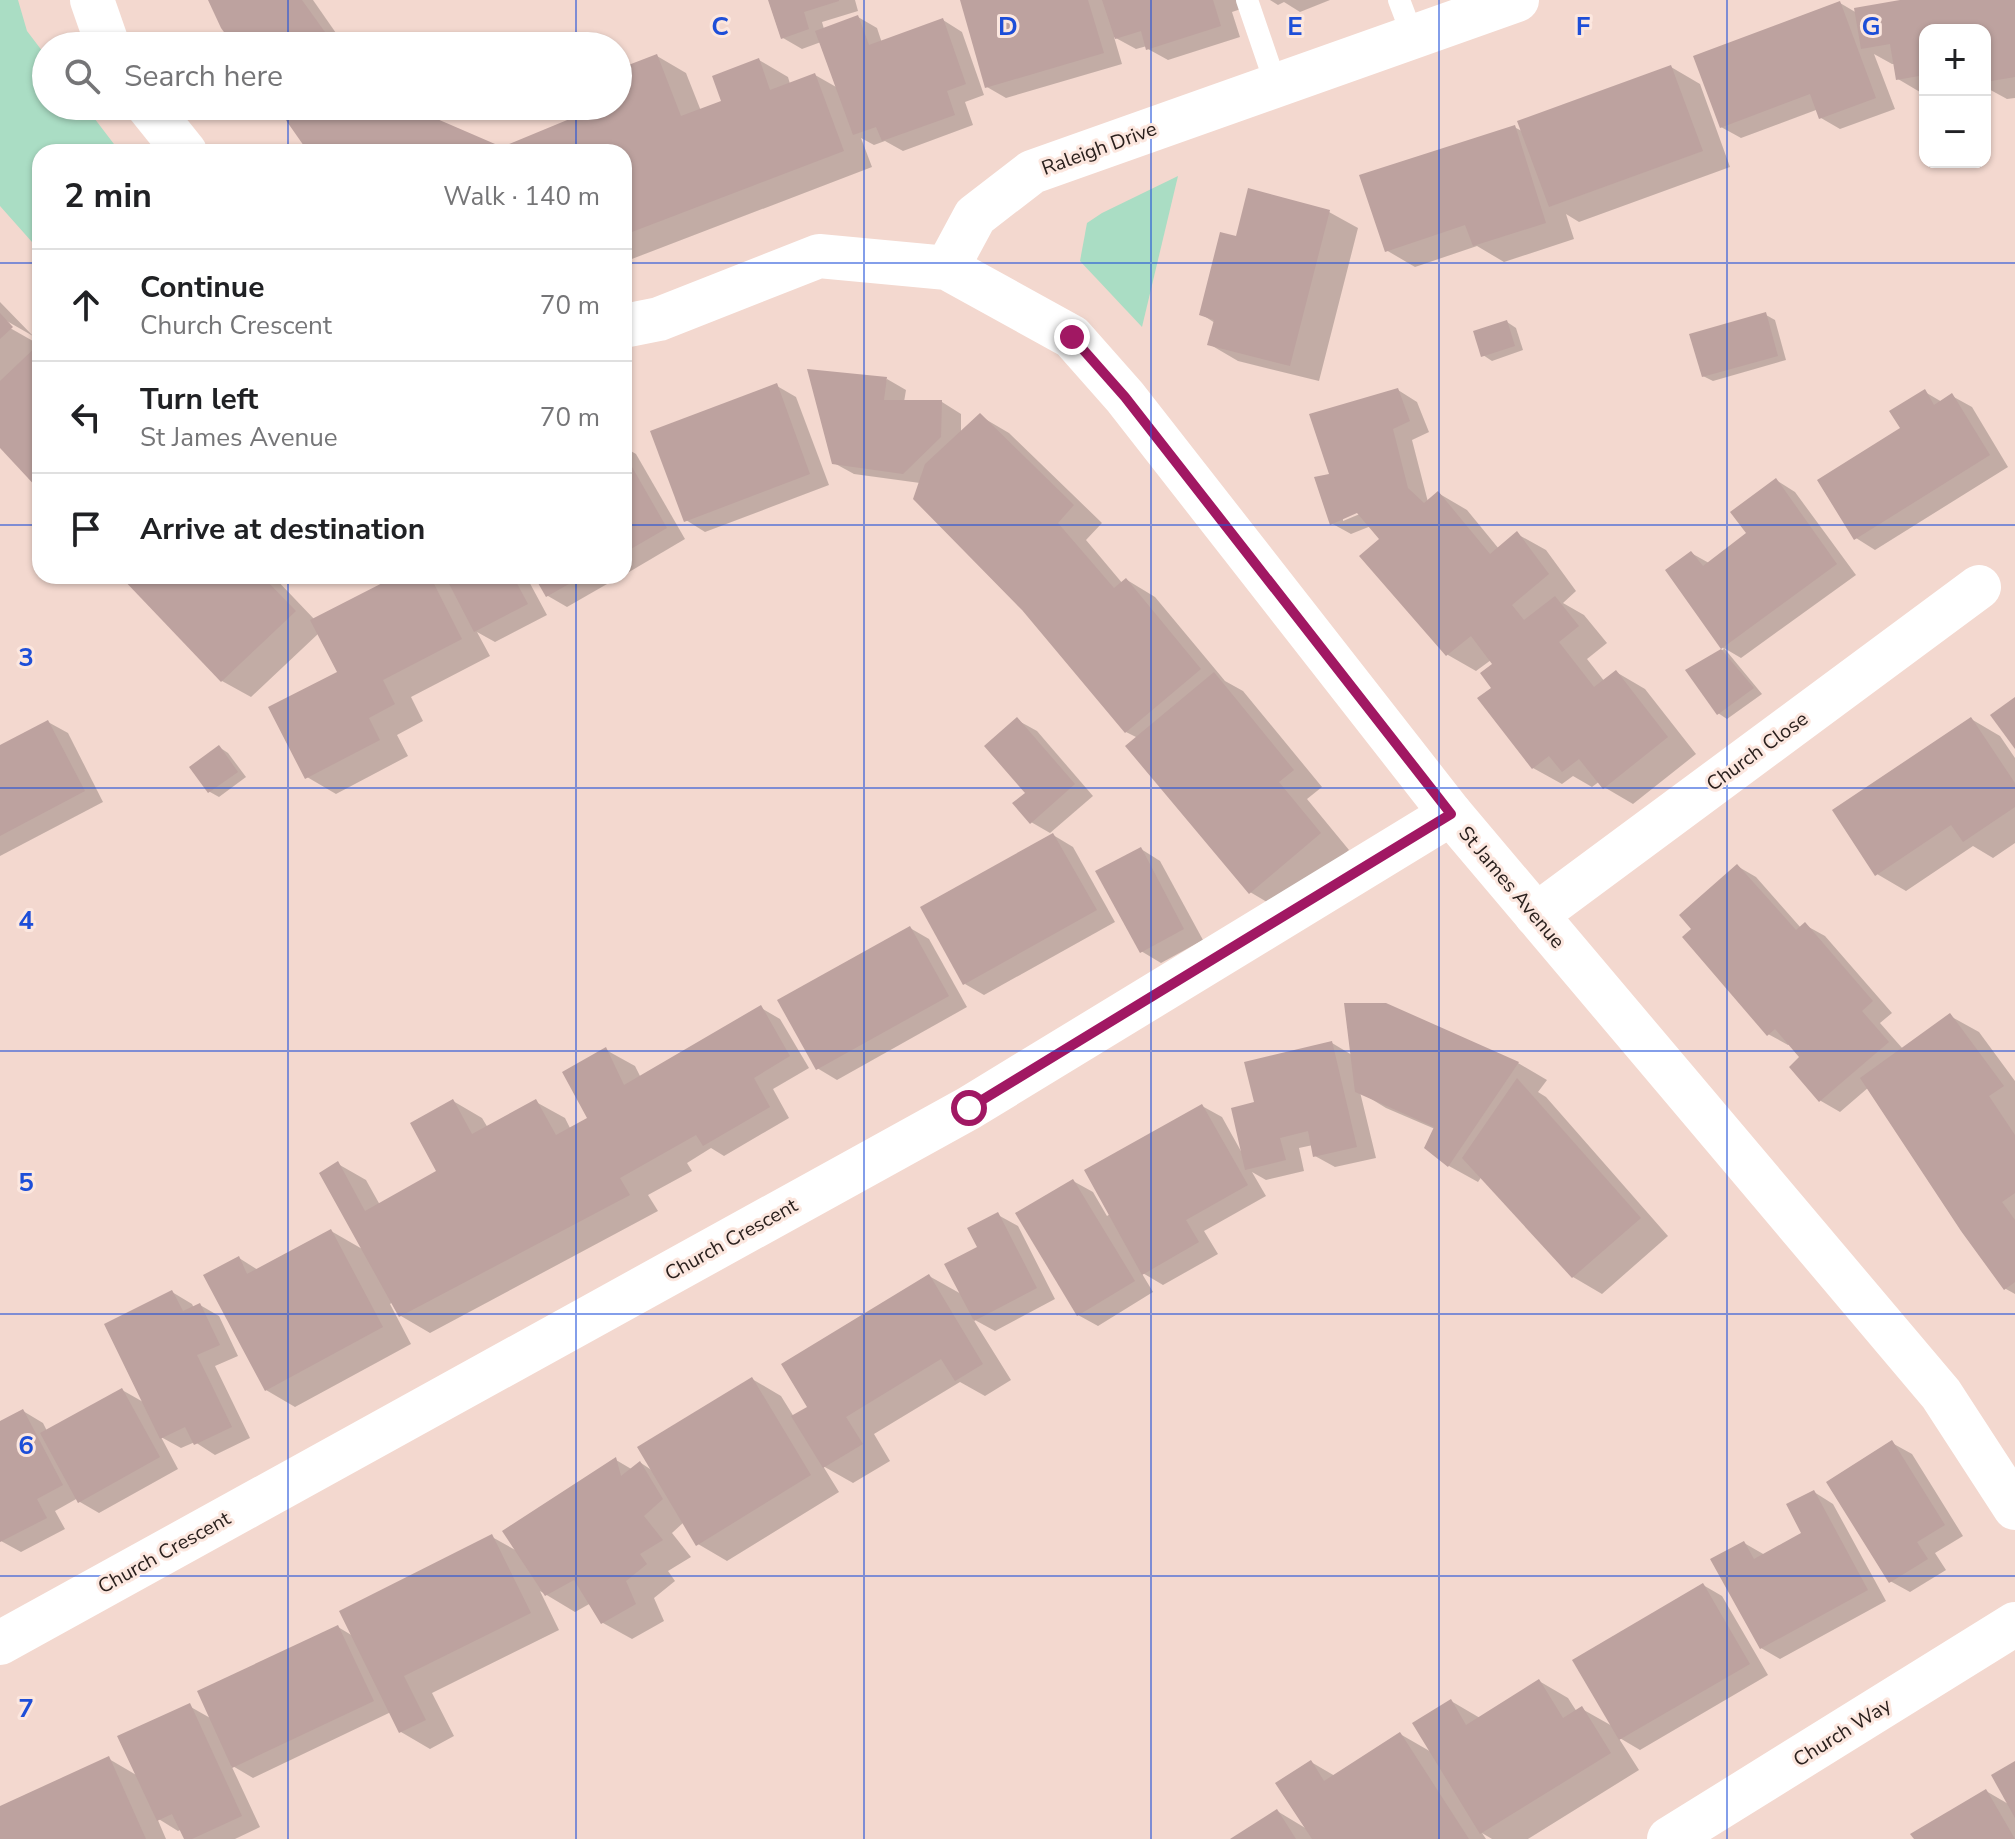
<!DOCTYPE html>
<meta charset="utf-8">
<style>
body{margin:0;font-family:"Nunito Sans",sans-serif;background:#f6f6f6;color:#202124}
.controls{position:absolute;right:24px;top:24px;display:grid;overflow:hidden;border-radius:16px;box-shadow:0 2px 6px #0004}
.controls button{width:72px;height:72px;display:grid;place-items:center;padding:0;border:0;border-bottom:2px solid #e0e0e0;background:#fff;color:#202124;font:40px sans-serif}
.stop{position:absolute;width:24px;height:24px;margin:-18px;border:6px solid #a11863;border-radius:50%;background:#fff}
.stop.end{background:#a11863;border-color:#fff;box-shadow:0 2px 8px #0008}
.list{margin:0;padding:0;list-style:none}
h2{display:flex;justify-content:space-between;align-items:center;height:104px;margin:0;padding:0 32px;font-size:34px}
h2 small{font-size:26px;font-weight:400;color:#757577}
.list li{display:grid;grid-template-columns:52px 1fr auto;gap:24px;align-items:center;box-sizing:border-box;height:112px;padding:0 32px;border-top:2px solid #e0e0e0}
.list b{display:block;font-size:30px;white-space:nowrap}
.list p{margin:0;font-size:26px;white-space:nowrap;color:#757577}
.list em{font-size:26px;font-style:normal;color:#757577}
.icon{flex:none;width:44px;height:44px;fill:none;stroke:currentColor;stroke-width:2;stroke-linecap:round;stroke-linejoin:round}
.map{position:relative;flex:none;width:2015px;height:1839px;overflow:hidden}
.search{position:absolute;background:#fff;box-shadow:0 2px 6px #0004;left:32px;top:32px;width:600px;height:88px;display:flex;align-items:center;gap:20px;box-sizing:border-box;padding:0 28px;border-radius:44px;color:#757577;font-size:30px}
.panel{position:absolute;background:#fff;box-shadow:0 2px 6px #0004;left:32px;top:144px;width:600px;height:440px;border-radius:24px}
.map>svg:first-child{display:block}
.green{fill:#aaddc4}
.shadow{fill:#0003;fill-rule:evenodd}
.building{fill:#bda29f}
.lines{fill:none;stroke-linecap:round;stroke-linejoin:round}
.lane{stroke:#fff;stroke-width:22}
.street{stroke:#fff;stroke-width:44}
.route{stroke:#a11863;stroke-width:10}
.grid{fill:none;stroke:#1d4ed8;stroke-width:2;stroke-opacity:0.55}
.labels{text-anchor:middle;stroke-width:6;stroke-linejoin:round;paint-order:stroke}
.street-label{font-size:20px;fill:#2a201d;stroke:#fce7df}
.grid-label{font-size:26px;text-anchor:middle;font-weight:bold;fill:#1d4ed8;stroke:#fce7df;stroke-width:6;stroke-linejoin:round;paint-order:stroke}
</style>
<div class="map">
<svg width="2015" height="1839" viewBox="0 0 2015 1839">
<rect width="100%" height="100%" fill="#f3d8cf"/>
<g class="green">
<path d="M0,0H18L27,31L46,56V106H85L120,152H40V251L0,206Z"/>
<path d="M1178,176L1142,327L1080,261L1087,223L1102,213Z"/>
</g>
<g class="shadow">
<path d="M210,0H313L345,46H236Z"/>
<path d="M770,0H855L858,11L822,22L824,29L858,17L877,28L882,43L943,20L962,32L984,95L965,102L973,125L903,151L885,141L874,145L861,138L872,167L624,262V152H319L306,144L279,106H402L502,149L606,106H618V71L657,56L686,73L701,111L724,102L759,60L788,77L790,84L815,75L838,88L821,42L802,49L783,38Z"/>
<path d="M962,0H1248L1250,6L1232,12L1240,37L1168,60L1148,49L1147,46L1136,49L1114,37L1122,64L1006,98L987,87Z"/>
<path d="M1270,0H1330L1300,12L1284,2L1278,5Z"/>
<path d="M1911,0H2015V98L2007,99L1985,87V30H1925V73L1921,74V78L1925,77V95L1898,79L1895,64H1892L1874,54L1895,109L1840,129L1821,118L1816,110L1741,138L1721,127L1840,3L1857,13Z"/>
<path d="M1671,67L1700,84L1730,167L1579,222L1566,214L1574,239L1504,262L1477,246L1415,267L1386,250L1514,127L1524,132Z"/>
<path d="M1329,212L1358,228L1319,381L1238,361L1209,344L1215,323L1201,314L1237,238Z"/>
<path d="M0,302L33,336L5,320L3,324L40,345V488L0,446Z"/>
<path d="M1766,315L1775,320L1786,360L1713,381L1703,376Z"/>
<path d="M1507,322L1516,328L1523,350L1492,361L1483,355Z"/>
<path d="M887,379L906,390L904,402H942L961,414V434L980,416L1009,433L1102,523L1086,540L1123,584L1127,580L1155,597L1225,681L1243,691L1322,787L1307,799L1349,850L1279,909L1250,892L1138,738L1126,732L920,483L854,474L834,463Z"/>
<path d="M777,386L796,397L829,485L705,532L686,520Z"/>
<path d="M1398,390L1417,402L1429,432L1412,440L1428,502L1438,493L1467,510L1499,549L1517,534L1546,550L1576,591L1563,603L1584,615L1607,643L1587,659L1605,682L1616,672L1645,689L1696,754L1633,804L1604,787L1600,781L1592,787L1573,776L1562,784L1533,768L1494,688L1495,664L1491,660L1476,671L1448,655L1362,556L1382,539L1371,526L1351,534L1331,523V475ZM1366,508L1367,511L1343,521V517Z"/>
<path d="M1925,392L1942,402L1952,396L1972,407L2008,467L1875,550L1856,538L1903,429Z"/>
<path d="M624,447L636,454L685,539L624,575Z"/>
<path d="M1776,480L1795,492L1856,575L1741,658L1724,648L1762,694L1727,719L1718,713L1687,671L1724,649L1667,570L1691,553L1709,563L1749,534Z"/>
<path d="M123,576H273L315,620L401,576H443L449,580L447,576H526L547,615L495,642L477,632L490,656L411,697L423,721L397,735L408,756L336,794L307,777L339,673L319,633L251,697L222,681Z"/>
<path d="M537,576H621L567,607L548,596Z"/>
<path d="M1971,719L2000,736L2015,758V843L1993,858L1973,846L1906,891L1877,874Z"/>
<path d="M1017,720L1037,731L1093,796L1050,833L1031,822Z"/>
<path d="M48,722L68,733L103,802L0,856V747Z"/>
<path d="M219,747L228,753L246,777L219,797L210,792L191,768Z"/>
<path d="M1053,835L1073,847L1115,922L984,995L965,984Z"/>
<path d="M1141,849L1160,861L1203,940L1161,963L1141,951Z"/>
<path d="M1737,866L1756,877L1801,928L1805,925L1825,936L1892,1013L1880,1023L1903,1049L1950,1016L1979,1032L2015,1081V1294L2006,1289L1963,1230L1869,1087L1840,1112L1821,1101L1792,1067L1802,1058L1790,1044L1788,1045L1768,1034L1694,929Z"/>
<path d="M910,928L929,939L967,1007L837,1080L817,1068Z"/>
<path d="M1386,1005L1518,1063L1547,1080L1538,1092L1546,1097L1668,1236L1602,1294L1573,1277L1482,1176L1478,1182L1449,1166L1427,1148L1435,1129L1386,1108L1360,1092L1376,1158L1335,1167L1315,1156L1313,1145L1299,1148L1304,1171L1266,1180L1252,1172L1266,1196L1204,1231L1218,1254L1163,1285L1141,1272L1153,1292L1098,1326L1078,1315L1073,1181L1093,1192L1107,1216L1110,1214L1202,1106L1222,1117L1242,1153L1256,1104L1332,1043L1352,1055Z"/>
<path d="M761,1008L780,1019L809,1068L773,1089L789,1118L724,1156L711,1148L687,1163L692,1171L648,1195L658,1211L430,1333L401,1316L393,1302L390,1304L411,1344L295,1407L266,1390L239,1258L258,1270L331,1231L364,1250L338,1164L366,1180L380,1205L439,1172L453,1101L482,1118L488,1128L536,1102L565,1118L571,1130L590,1119L606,1050L635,1066L641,1078Z"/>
<path d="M998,1215L1018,1226L1055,1299L995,1331L973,1319L1011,1380L985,1396L960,1382L874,1434L890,1461L853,1483L823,1466L839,1492L727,1561L698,1544L684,1522L672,1533L691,1557L668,1571L675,1581L654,1598L664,1621L632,1639L603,1623L591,1603L575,1612L540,1591L559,1630L432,1693L454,1736L430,1749L401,1732L391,1712L253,1778L231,1765L260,1827L235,1839H186L182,1829L178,1831L157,1818L166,1839H0V1808L109,1759L138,1776L189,1706L212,1719L338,1627L353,1636L492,1537L517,1551L616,1460L633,1470L641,1463L653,1471L752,1379L781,1396L794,1417L809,1408L929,1276L963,1295L980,1248Z"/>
<path d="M172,1292L192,1304L194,1308L200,1305L219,1316L238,1356L215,1366L250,1438L215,1455L195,1442L181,1448L161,1437L178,1469L99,1513L80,1502L78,1498L55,1511L65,1529L21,1552L1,1541L0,1424L23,1411L43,1423L47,1431L122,1390L145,1403Z"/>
<path d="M1892,1443L1912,1454L1963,1536L1935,1553L1946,1570L1910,1592L1890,1581Z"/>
<path d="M1814,1492L1833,1504L1886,1601L1780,1659L1761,1648L1744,1543L1765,1555L1804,1533Z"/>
<path d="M1703,1585L1722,1596L1768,1675L1640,1750L1618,1737L1639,1770L1528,1839H1492L1482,1833L1486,1839H1233L1277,1811L1307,1829L1311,1762L1335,1776L1400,1734L1433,1753L1451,1701L1480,1718L1539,1681L1568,1698L1577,1712L1582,1709L1614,1727Z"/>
<path d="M2015,1764V1839H1916L1986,1791L2010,1805Z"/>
</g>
<g class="building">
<path d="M208,0H302L335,46H234L221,28Z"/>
<path d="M768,0H839V1L804,12L809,29L781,39Z"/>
<path d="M960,0H1088L1104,53L985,88Z"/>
<path d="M1102,0H1213L1221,26L1146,50L1141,31L1115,39Z"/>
<path d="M1900,0H2015V77L1985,82V30H1925V75L1896,80L1890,44L1861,49L1854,8Z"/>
<path d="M1840,1L1876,98L1819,119L1810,94L1720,128L1693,56Z"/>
<path d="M858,15L869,45L943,18L966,84L947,91L955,115L882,141L876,127L853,135L815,31Z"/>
<path d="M657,54L681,116L721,101L712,76L759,58L770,90L815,73L844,151L624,235V152H328L304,146L276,106H407L502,147L601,106H618V69Z"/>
<path d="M1671,65L1703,151L1549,207L1517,121Z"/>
<path d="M1515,125L1546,223L1473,246L1465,225L1385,252L1359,175Z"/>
<path d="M1248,188L1330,210L1290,366L1207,345L1214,320L1199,315L1220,232L1236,236Z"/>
<path d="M1766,312L1778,356L1702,377L1689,334Z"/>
<path d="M0,313L13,327L0,339Z"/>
<path d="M1507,320L1515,346L1481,357L1473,331Z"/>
<path d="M40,343V491L0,448V381Z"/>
<path d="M807,369L887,377L884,400H942L941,437L903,474L832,464Z"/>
<path d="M777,383L810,474L684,522L650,431Z"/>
<path d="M1398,388L1410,421L1393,429L1408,488L1424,503L1438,491L1490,554L1517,531L1549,574L1512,605L1524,620L1555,596L1579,626L1559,642L1594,687L1616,670L1668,737L1603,789L1579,759L1562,772L1549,756L1532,769L1477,698L1491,688L1480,673L1492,664L1471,636L1446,656L1359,556L1379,539L1357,513L1330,525L1314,477L1329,474L1309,414Z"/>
<path d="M1925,389L1934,405L1952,393L1990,455L1854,540L1817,480L1900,428L1889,411Z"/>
<path d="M980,413L1074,505L1058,523L1114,588L1126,578L1201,669L1125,733L1022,610L913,499L925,464Z"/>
<path d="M624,453L667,528L624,553Z"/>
<path d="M1776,478L1837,564L1721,649L1665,570L1691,551L1703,566L1746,533L1730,512Z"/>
<path d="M120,576H262L296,611L221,682Z"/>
<path d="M396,576H430L462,639L383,680L395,704L369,718L380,740L305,779L268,707L337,672L310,620Z"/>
<path d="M445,576H513L528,604L474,632Z"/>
<path d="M534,576H583L546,597Z"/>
<path d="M1721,649L1754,688L1717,715L1685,670Z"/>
<path d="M1214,672L1294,770L1279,782L1321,833L1249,894L1125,746Z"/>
<path d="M2015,697V749L1990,715Z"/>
<path d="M1017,717L1075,784L1030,824L1012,803L1025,793L984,746Z"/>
<path d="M1971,717L2015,783V807L1963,842L1951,825L1875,876L1832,810Z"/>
<path d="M48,720L85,791L0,836V745Z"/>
<path d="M219,745L238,772L208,793L189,767Z"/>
<path d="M1053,833L1097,910L963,985L920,907Z"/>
<path d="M1141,847L1184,929L1140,953L1095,871Z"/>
<path d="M1737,864L1796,930L1805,922L1873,1001L1862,1011L1889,1042L1819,1102L1789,1067L1799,1057L1775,1029L1767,1036L1682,937L1691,929L1679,915Z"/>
<path d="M910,926L949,996L816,1070L777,1000Z"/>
<path d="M1344,1003H1386L1519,1062L1448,1167L1424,1148L1434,1127L1355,1092Z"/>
<path d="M761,1005L790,1056L754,1078L770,1107L703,1146L696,1135L620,1178L630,1195L399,1317L319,1173L338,1161L365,1211L436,1171L410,1123L453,1099L472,1134L536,1099L556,1135L587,1118L562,1072L606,1047L624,1085Z"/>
<path d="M1950,1013L2004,1086L1989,1096L2015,1135V1193L2002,1202L2015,1220V1282L2004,1290L1961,1231L1860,1078Z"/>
<path d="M1332,1041L1357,1147L1313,1157L1308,1131L1280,1138L1286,1160L1245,1170L1231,1108L1254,1102L1244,1062Z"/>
<path d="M1517,1078L1641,1218L1572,1278L1462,1158Z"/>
<path d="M1202,1104L1248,1185L1186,1220L1199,1242L1142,1275L1084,1170Z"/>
<path d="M1073,1179L1135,1281L1077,1316L1015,1213Z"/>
<path d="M998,1212L1037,1288L974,1321L944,1264L977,1247L967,1228Z"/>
<path d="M331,1229L383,1327L265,1391L203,1275L239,1256L247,1274Z"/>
<path d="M929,1274L983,1364L955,1381L941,1359L846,1417L863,1444L823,1468L791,1416L807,1407L781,1364Z"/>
<path d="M172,1290L183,1311L200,1303L220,1345L197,1355L232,1427L194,1445L185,1427L160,1439L104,1324Z"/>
<path d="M752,1377L811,1475L696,1546L637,1447Z"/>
<path d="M122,1388L160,1457L78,1503L40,1433Z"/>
<path d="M23,1409L63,1485L37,1499L47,1518L0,1542V1421Z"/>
<path d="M1892,1440L1945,1525L1917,1542L1928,1559L1889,1583L1826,1482Z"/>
<path d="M616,1457L621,1476L640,1461L663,1499L644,1516L663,1540L640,1554L647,1564L626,1581L636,1604L601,1624L574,1580L545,1596L502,1531Z"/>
<path d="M1814,1490L1868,1590L1760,1649L1710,1559L1744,1541L1754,1559L1801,1533L1786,1504Z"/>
<path d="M492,1534L531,1613L404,1676L426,1720L399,1733L339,1611Z"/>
<path d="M1703,1583L1750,1664L1619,1740L1572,1660Z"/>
<path d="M338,1625L374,1701L232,1768L197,1691Z"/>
<path d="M1539,1679L1563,1718L1582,1706L1611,1753L1480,1834L1412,1723L1451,1699L1466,1725Z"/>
<path d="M190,1703L242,1816L192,1839H184L172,1814L157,1821L117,1736Z"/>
<path d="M1400,1732L1469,1839H1312L1275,1783L1311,1760L1324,1781Z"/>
<path d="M109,1756L146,1839H0V1806Z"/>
<path d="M2015,1761V1818L1991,1775Z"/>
<path d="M1986,1789L2015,1839H1914L1910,1834Z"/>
<path d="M1277,1809L1296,1839H1230Z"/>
</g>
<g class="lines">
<g class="lane">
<path d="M1247,0L1276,85"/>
<path d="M1399,0L1413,37"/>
</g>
<g class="street">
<path d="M92,0L108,46"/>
<path d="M148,106L185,152"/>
<path d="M947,268L975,216L1032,172L1517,0"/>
<path d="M624,326L659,319L819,256L947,268L1072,337L1125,397L1451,814L1941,1394L2015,1508"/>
<path d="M1536,915L1979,587"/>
<path d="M0,1643L969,1108L1451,814"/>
<path d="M1669,1839L2015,1624"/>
</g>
</g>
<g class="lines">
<path class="route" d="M969,1108L1451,814L1125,397L1072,337"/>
</g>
<path class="grid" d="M288,0V46M576,0V46M864,0V1839M1151,0V1839M1439,0V1839M1727,0V1839M288,106V152M576,106V152M0,263H40M624,263H2015M0,525H40M624,525H2015M288,576V1839M576,576V1839M0,788H2015M0,1051H2015M0,1314H2015M0,1576H2015"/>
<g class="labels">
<g class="street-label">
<text transform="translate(1099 148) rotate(-20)" y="7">Raleigh Drive</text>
<text transform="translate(1757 751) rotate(-36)" y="7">Church Close</text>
<text transform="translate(1512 887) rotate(50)" y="7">St James Avenue</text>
<text transform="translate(731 1239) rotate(-29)" y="7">Church Crescent</text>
<text transform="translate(164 1552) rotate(-29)" y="7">Church Crescent</text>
<text transform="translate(1842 1732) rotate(-32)" y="7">Church Way</text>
</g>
</g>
<g class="grid-label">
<text x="720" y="35">C</text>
<text x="1008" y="35">D</text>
<text x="1295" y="35">E</text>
<text x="1583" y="35">F</text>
<text x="1871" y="35">G</text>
<text x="26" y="666">3</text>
<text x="26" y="929">4</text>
<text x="26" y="1191">5</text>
<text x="26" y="1454">6</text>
<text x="26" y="1717">7</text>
</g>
</svg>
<div class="controls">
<button>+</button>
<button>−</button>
</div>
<div class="stop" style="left:969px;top:1108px"></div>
<div class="stop end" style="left:1072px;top:337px"></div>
<div class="search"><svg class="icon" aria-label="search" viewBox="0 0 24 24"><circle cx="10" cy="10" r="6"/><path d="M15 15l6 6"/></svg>Search here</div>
<section class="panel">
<h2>2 min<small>Walk · 140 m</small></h2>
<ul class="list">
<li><svg class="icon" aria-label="ahead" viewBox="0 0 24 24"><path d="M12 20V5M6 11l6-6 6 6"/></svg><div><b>Continue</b><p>Church Crescent</p></div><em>70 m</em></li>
<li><svg class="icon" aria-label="left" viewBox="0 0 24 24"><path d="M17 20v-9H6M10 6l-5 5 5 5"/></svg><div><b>Turn left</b><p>St James Avenue</p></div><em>70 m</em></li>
<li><svg class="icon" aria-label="arrive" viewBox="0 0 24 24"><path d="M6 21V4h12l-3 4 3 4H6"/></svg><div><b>Arrive at destination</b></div></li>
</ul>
</section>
</div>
